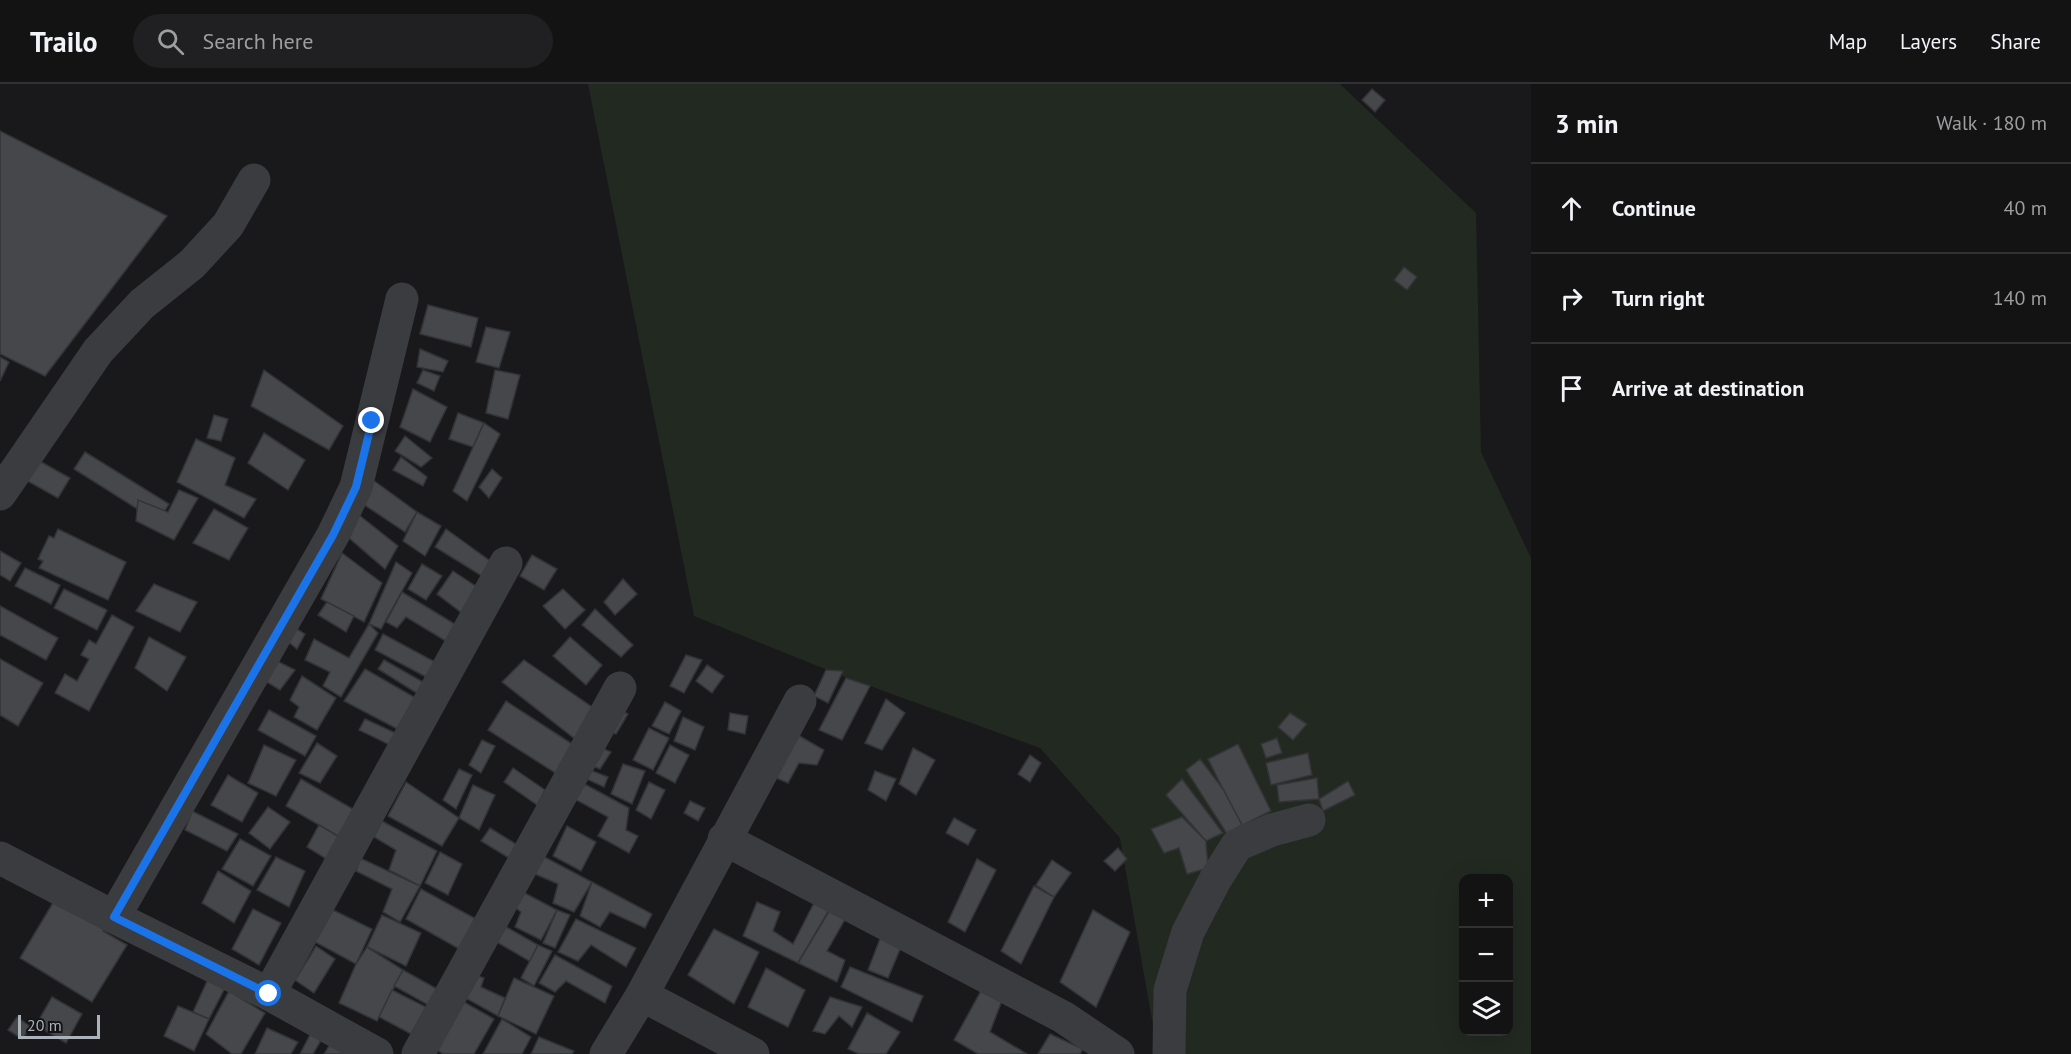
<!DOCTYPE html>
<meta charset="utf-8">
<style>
body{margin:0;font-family:"PT Sans",sans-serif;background:#202022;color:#f1f3f6}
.controls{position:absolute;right:18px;bottom:18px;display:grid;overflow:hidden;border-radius:12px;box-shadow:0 6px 24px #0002}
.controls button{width:54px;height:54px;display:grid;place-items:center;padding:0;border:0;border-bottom:2px solid #323234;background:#131314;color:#f1f3f6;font:30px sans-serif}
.scale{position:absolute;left:18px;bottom:15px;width:82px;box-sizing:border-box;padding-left:6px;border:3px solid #acb2ba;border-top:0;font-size:16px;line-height:21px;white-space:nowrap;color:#acb2ba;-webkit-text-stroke:4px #141416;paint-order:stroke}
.stop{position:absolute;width:18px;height:18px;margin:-14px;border:4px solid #1a73e8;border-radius:50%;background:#fff}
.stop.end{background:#1a73e8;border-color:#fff;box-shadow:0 2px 6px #0008}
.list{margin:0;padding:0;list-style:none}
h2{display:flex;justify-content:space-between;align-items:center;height:78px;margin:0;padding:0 24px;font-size:26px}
h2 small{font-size:20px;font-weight:400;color:#9d9ea0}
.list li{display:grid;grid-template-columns:39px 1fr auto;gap:18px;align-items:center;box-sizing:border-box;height:90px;padding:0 24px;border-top:2px solid #323234}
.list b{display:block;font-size:22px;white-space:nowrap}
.list em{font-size:20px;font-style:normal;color:#9d9ea0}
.icon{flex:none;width:33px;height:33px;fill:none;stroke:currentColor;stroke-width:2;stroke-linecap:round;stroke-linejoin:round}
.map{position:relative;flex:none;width:1531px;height:970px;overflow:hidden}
header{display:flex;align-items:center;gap:36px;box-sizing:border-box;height:84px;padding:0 30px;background:#131314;border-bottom:2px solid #323234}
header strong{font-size:28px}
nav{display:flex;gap:33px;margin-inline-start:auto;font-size:21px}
.search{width:420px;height:54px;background:#202022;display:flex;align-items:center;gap:15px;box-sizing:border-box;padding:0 21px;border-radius:33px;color:#9d9ea0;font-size:22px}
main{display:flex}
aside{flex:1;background:#131314}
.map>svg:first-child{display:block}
.green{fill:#212921;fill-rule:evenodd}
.building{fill:#46474b;stroke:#333437;stroke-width:1.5}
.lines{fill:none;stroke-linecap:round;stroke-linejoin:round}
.minor{stroke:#3a3c40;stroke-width:33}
.route{stroke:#1a73e8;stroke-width:8}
</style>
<header>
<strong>Trailo</strong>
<div class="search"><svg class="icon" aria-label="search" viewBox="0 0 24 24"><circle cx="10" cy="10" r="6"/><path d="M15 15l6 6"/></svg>Search here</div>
<nav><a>Map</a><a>Layers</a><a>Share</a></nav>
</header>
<main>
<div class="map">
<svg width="1531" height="970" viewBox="0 0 1531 970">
<rect width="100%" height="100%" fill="#19191b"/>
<path class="green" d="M588,0H1340L1476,129L1481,368L1531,474V970H1158L1120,754L1040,664L837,590L694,532ZM1464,794H1508V948H1464Z"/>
<g class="building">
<path d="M1372,5L1385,16L1375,28L1362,16Z"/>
<path d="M0,47L167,132L45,292L0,270Z"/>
<path d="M1404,183L1417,193L1407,206L1394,196Z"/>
<path d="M428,221L478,234L471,263L420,250Z"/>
<path d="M486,243L510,248L499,284L476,278Z"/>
<path d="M420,265L448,277L443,288L417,283Z"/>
<path d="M0,273L9,278L0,297Z"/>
<path d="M264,286L343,342L329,366L251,322Z"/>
<path d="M423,286L440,292L434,307L417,299Z"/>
<path d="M495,286L520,291L508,335L486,329Z"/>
<path d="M413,305L447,323L430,358L400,343Z"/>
<path d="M458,329L484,339L473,363L449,355Z"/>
<path d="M214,331L228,335L221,357L207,354Z"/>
<path d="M484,339L500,350L467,417L453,407Z"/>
<path d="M264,349L305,376L288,406L248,379Z"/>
<path d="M405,352L432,374L421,383L395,367Z"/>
<path d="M196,355L235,374L225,401L256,415L244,434L177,398Z"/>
<path d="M85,368L169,420L158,438L74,385Z"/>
<path d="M401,373L427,393L423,402L393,386Z"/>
<path d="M34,374L70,394L58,414L22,394Z"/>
<path d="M492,385L502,394L489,414L479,403Z"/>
<path d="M373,396L417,428L405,448L360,418Z"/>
<path d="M179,406L198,414L174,456L136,437L138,416L168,428Z"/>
<path d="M214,425L248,444L229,476L193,459Z"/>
<path d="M417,428L441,442L425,472L403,457Z"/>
<path d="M359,431L398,462L385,485L349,454Z"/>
<path d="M58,445L126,478L108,516L39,484L43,477L38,475L49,452L54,454Z"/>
<path d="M446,445L493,479L485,494L435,463Z"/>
<path d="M0,467L21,479L10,497L0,491Z"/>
<path d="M342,469L382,499L364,538L321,515Z"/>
<path d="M532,471L557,485L544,506L520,492Z"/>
<path d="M396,478L412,489L381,545L369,540Z"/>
<path d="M422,480L442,492L426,516L408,505Z"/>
<path d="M25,484L60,501L51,520L15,502Z"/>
<path d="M453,487L483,507L467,533L437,510Z"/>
<path d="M623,495L637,510L615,531L604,518Z"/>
<path d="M154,500L197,518L180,548L136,527Z"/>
<path d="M64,505L107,526L97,546L54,524Z"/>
<path d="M563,505L585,526L565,545L543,522Z"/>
<path d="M402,508L463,545L454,562L406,533L397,544L386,538Z"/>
<path d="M327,518L354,532L346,548L318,531Z"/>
<path d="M0,522L58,554L46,576L0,551Z"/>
<path d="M595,525L633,561L621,573L582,541Z"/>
<path d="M112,531L134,543L89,627L55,609L65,590L77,597L89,575L81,571L89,556L96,560Z"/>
<path d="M369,540L378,549L341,613L323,602L330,588L305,576L314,555L349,574Z"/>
<path d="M292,542L305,550L297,565L286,556Z"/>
<path d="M383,550L437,579L428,594L375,566Z"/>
<path d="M149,553L186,573L167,607L135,584Z"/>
<path d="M570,553L602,581L586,601L553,572Z"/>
<path d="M686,571L702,576L684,609L670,602Z"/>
<path d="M0,575L43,599L18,642L0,631Z"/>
<path d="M273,575L295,586L280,606L260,594Z"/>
<path d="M384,576L430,602L423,613L378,585Z"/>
<path d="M524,576L595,625L575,655L502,598Z"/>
<path d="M707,581L724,592L712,609L696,597Z"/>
<path d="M365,585L421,617L403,648L344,617Z"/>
<path d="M826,586L843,587L828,619L814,612Z"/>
<path d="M302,592L336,614L317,646L294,633L299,623L290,616Z"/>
<path d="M846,594L870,602L842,656L819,646Z"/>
<path d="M886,615L905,629L882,666L865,659Z"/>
<path d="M506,617L580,665L560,692L488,646Z"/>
<path d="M665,618L681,627L669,650L652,642Z"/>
<path d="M617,624L628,630L616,650L605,645Z"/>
<path d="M269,626L316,652L305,672L258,646Z"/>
<path d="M730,629L748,632L745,650L728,646Z"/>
<path d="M1290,629L1307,640L1293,656L1278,643Z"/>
<path d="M683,633L704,643L695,666L674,657Z"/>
<path d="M365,635L400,651L394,663L359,646Z"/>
<path d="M649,644L669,654L653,686L633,676Z"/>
<path d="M789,646L824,666L817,681L799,679L788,699L767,690Z"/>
<path d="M1277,654L1282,669L1266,674L1261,660Z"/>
<path d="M482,656L495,662L481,689L469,681Z"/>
<path d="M317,659L337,672L320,699L299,689Z"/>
<path d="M1238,660L1271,727L1241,742L1208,675Z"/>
<path d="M264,661L296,676L276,712L248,699Z"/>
<path d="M595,661L611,668L600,685L588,680Z"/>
<path d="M670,661L689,671L675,699L656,689Z"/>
<path d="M913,664L935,676L916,711L899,700Z"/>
<path d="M1308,669L1312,691L1271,701L1266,679Z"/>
<path d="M1030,671L1041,679L1030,698L1018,690Z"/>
<path d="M1200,675L1223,705L1242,741L1227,750L1186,686Z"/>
<path d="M623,680L645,687L632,720L611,710Z"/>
<path d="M582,683L608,693L604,703L578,691Z"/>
<path d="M513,684L545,706L537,721L504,698Z"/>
<path d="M459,685L472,691L456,725L443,716Z"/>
<path d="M875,687L896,695L886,717L868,706Z"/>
<path d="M228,691L258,709L242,738L211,721Z"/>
<path d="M1317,694L1319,715L1279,718L1277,701Z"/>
<path d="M301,695L358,728L343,755L286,722Z"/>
<path d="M1182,695L1223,749L1206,757L1166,711Z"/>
<path d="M577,696L629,724L626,746L638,752L629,769L598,752L608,733L569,712Z"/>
<path d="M1348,697L1355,711L1323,727L1319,715Z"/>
<path d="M406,698L459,734L442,762L388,732Z"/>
<path d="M649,698L665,706L651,735L636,726Z"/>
<path d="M473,701L495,711L479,746L459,734Z"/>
<path d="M690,717L705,724L698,737L684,729Z"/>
<path d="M268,723L290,738L270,765L249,749Z"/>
<path d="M192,727L238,750L227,767L185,746Z"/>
<path d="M1182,733L1206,757L1208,784L1187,790L1179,764L1164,769L1151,745Z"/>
<path d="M954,734L976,746L968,761L946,749Z"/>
<path d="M382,737L437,767L420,802L389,786L396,766L374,753Z"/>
<path d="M319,741L343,755L331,778L307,763Z"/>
<path d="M567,742L596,758L581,787L553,772Z"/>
<path d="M490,744L519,762L509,774L481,757Z"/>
<path d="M240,755L271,772L253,802L222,785Z"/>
<path d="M1118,764L1127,775L1115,787L1104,777Z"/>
<path d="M440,768L462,780L448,811L425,799Z"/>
<path d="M535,768L592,798L574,828L553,819L558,800L528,787Z"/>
<path d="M276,773L305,787L289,823L257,806Z"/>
<path d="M360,774L420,802L400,838L383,828L392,805L356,787Z"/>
<path d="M977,775L996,786L965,848L948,838Z"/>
<path d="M1052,776L1071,789L1054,813L1036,801Z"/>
<path d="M218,787L251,807L234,839L202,819Z"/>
<path d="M592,798L652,830L645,844L610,828L600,843L580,832Z"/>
<path d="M1034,802L1054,813L1021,880L1001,867Z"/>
<path d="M421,805L478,836L461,866L406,835Z"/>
<path d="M519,806L557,826L541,856L515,843L521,828L513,822Z"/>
<path d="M817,813L832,821L798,879L743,852L757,818L780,828L773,847L793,860Z"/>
<path d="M54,817L106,841L103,847L127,861L92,918L20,874Z"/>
<path d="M831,824L847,832L827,867L845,876L837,898L798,879Z"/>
<path d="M253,825L281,839L259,881L232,865Z"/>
<path d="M331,825L372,845L356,880L315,858Z"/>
<path d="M557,826L570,831L555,864L543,859Z"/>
<path d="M1093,826L1130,848L1096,923L1060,898Z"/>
<path d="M382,831L421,849L406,882L367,863Z"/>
<path d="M576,835L636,864L626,883L591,861L578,877L558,868Z"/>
<path d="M501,840L538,861L531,878L493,856Z"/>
<path d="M714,845L759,868L734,920L688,891Z"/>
<path d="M883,847L904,856L888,894L868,886Z"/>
<path d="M538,861L552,867L534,902L521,894Z"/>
<path d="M316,862L335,875L314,909L295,896Z"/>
<path d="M367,863L403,886L377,937L339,919L356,880Z"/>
<path d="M555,871L612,902L605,919L566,897L555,908L539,899Z"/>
<path d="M850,883L923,912L912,938L841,903Z"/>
<path d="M766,884L805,906L788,943L748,923Z"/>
<path d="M403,886L439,906L430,922L394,902Z"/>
<path d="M471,890L484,894L481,903L505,914L498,932L460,911Z"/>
<path d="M209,893L228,898L209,935L193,928Z"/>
<path d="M514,894L554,912L536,950L498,932Z"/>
<path d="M982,905L1003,914L990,948L1027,970H978L954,956Z"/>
<path d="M392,906L426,923L411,950L379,933Z"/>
<path d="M229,907L265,929L241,970H232L206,950Z"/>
<path d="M52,913L82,930L66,959L36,941Z"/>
<path d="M830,913L862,923L852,943L839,932L825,950L813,947Z"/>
<path d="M457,914L494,935L474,970H443L433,963Z"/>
<path d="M178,922L209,935L194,967L164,952Z"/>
<path d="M867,929L900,948L886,970H859L848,965Z"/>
<path d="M17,933L31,943L22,955L8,946Z"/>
<path d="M502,935L531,953L522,970H483Z"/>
<path d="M267,944L298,958L291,970H255Z"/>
<path d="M312,947L323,953L313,970H300Z"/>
<path d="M1050,950L1083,965L1080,970H1038Z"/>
<path d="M539,953L574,967L572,970H531Z"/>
<path d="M332,957L348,970H324Z"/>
</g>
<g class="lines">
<g class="minor">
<path d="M0,410L98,267L142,220L192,180L228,141L254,96"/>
<path d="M724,755L1063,933L1118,970"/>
<path d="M0,774L114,833L269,910L377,970"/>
<path d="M114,833L333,451L356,403L402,215"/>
<path d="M269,910L506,479"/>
<path d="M642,911L753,970"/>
<path d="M418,970L620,604"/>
<path d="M606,970L642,911L800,617"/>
<path d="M1169,970L1170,906L1188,848L1215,796L1237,761L1272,746L1309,736"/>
</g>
</g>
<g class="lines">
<path class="route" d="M269,910L114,833L333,451L356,403L372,337"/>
</g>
</svg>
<div class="controls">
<button>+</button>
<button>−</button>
<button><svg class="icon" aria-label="layers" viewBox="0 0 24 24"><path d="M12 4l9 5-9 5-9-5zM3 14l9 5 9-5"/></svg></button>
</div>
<div class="scale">20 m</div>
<div class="stop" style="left:269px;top:910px"></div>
<div class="stop end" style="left:372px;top:337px"></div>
</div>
<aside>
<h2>3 min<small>Walk · 180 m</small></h2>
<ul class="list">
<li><svg class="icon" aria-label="ahead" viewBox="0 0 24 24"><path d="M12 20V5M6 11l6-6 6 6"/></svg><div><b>Continue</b></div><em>40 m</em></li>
<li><svg class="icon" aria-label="right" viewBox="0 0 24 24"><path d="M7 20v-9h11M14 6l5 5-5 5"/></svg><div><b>Turn right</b></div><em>140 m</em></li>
<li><svg class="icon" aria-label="arrive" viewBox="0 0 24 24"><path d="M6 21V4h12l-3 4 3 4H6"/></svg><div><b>Arrive at destination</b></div></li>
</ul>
</aside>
</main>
